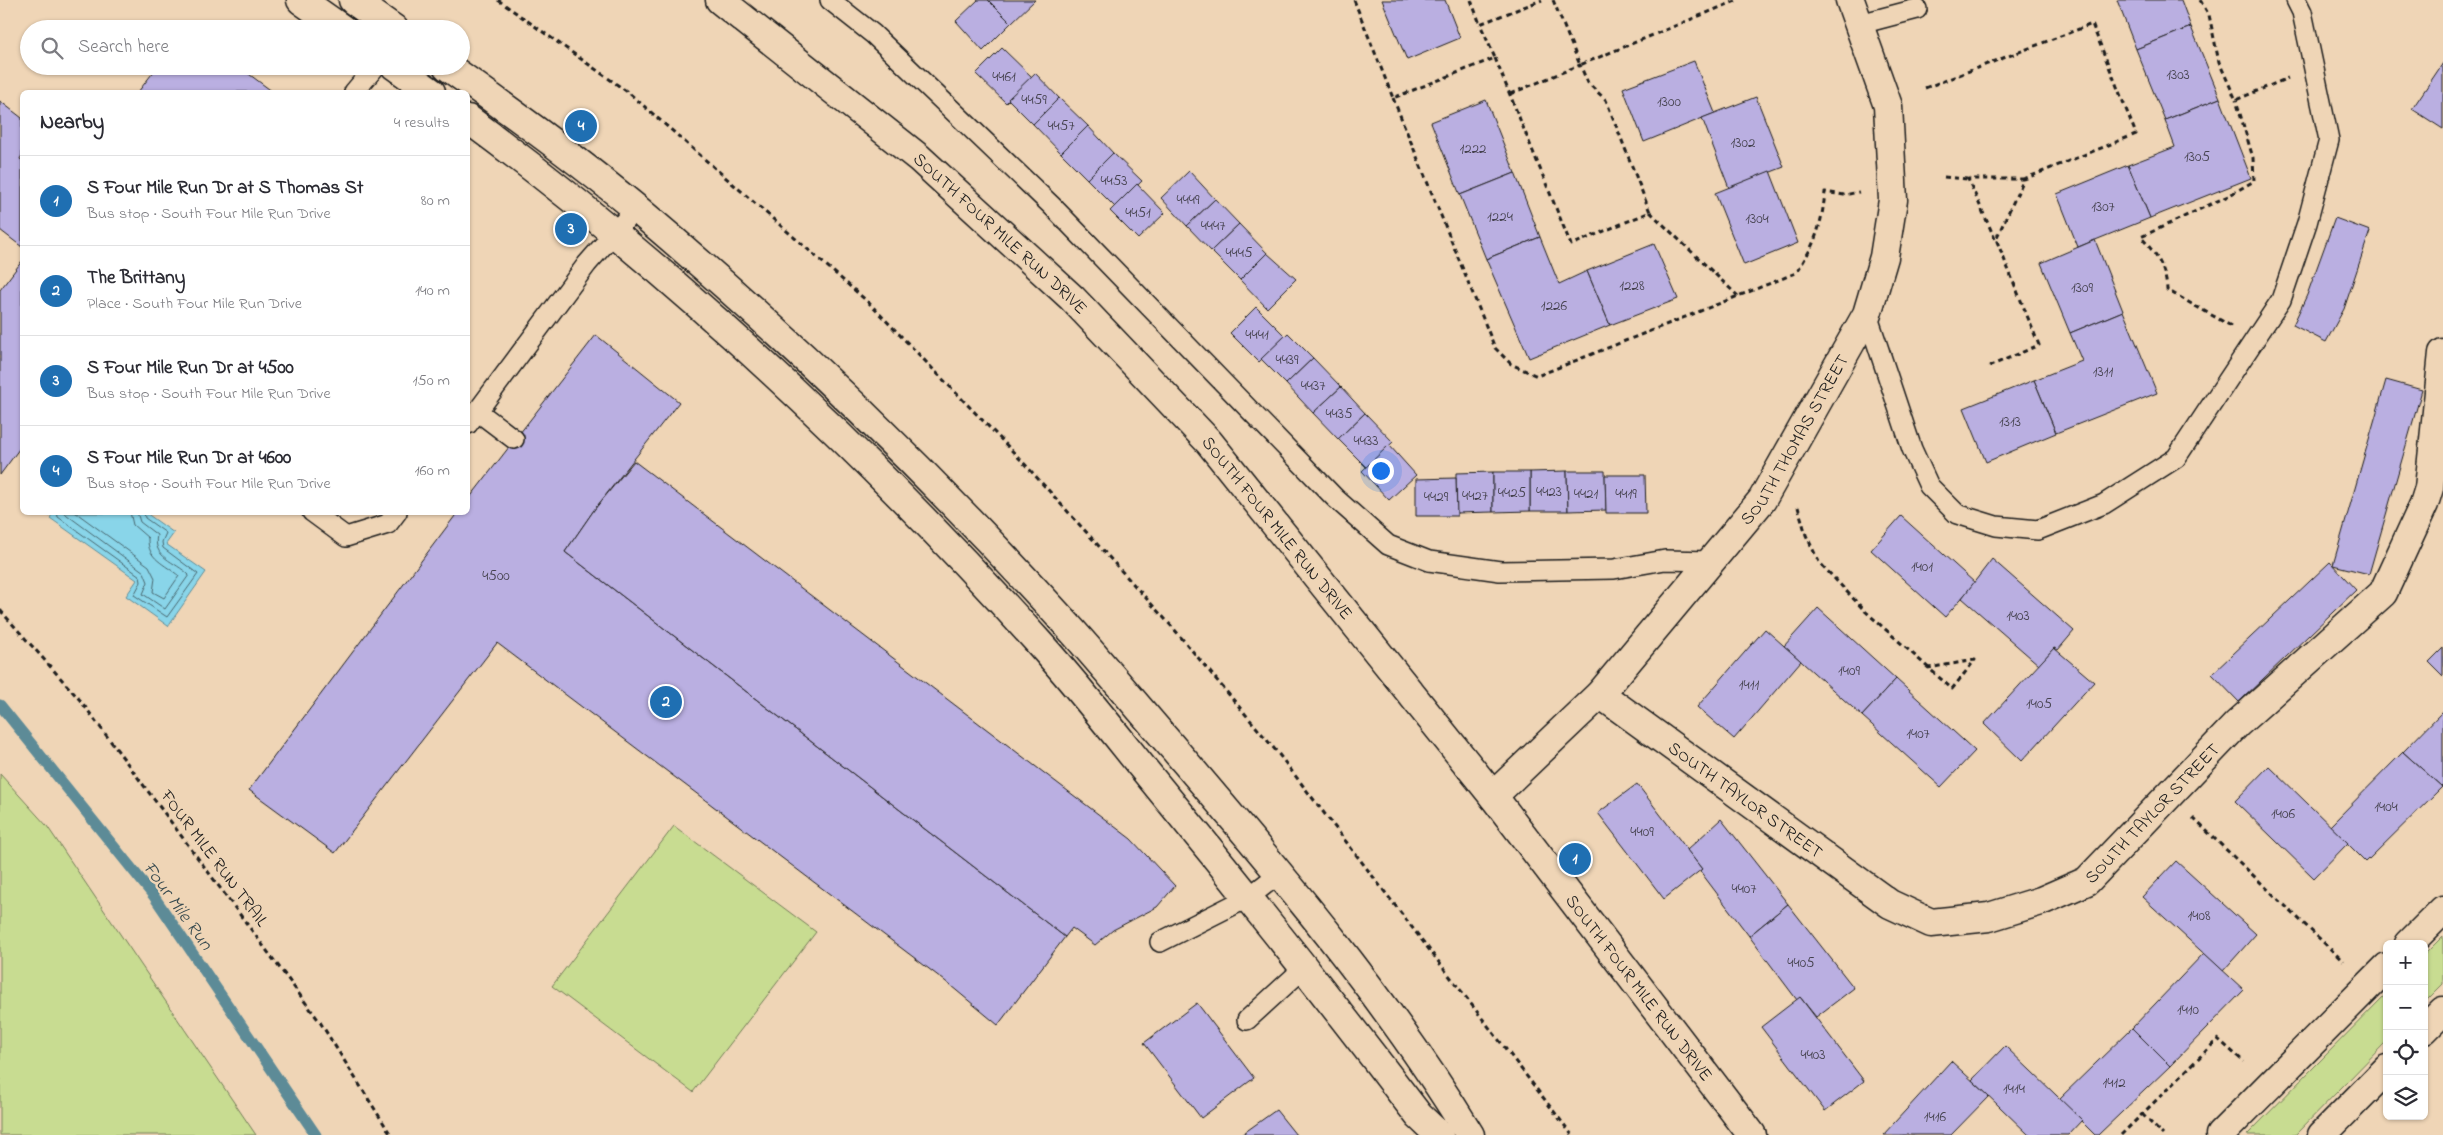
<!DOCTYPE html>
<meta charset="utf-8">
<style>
body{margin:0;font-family:"Indie Flower",sans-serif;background:#f7f7f7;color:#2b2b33}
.controls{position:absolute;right:15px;bottom:15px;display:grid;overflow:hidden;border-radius:8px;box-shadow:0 1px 4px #0004}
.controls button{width:45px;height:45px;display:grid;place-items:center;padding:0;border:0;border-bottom:1px solid #e1e1e2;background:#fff;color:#2b2b33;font:25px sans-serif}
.you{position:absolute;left:1380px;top:470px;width:18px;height:18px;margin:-12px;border:4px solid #fff;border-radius:50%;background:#1a73e8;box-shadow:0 0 0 8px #1a73e833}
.badge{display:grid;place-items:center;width:32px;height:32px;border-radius:50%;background:#1f6fb2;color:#fff;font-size:16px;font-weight:700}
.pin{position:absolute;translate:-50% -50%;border:2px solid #fff;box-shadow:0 1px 5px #0006}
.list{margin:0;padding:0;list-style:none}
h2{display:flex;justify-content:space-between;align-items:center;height:65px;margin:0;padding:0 20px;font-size:21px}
h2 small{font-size:16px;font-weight:400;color:#7c7c81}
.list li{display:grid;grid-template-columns:32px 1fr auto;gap:15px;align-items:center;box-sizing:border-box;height:90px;padding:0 20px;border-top:1px solid #e1e1e2}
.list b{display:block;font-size:19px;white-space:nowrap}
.list p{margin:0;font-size:16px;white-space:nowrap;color:#7c7c81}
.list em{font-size:16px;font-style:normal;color:#7c7c81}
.icon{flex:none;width:28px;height:28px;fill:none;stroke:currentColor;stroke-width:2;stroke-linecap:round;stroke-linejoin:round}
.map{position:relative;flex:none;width:2443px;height:1135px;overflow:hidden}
.search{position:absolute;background:#fff;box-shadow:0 1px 4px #0004;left:20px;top:20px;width:450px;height:55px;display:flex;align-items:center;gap:12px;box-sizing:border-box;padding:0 18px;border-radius:28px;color:#7c7c81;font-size:19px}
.panel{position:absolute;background:#fff;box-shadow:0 1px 4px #0004;left:20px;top:90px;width:450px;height:425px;border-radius:8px}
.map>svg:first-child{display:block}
.green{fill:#c8dc91;stroke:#727c56}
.water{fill:#89d5e9;stroke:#5d8b97}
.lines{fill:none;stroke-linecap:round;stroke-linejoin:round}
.shore{stroke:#48666e;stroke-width:1}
.stream{stroke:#5d8b97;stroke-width:11}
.building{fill:#baafe1;stroke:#1c1c1c}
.service-casing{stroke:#1c1c1c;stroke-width:22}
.minor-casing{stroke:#1c1c1c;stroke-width:31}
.tertiary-casing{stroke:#1c1c1c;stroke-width:31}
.secondary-casing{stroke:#1c1c1c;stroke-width:31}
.path{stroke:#1c1c1c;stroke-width:3;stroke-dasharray:5 4;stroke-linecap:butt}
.service{stroke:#efd5b6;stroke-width:19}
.minor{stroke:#efd5b6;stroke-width:28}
.tertiary{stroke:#efd5b6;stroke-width:28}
.secondary{stroke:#efd5b6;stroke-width:28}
.labels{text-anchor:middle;stroke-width:4.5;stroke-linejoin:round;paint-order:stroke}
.number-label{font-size:15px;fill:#44414d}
.street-label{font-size:18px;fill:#1c1c1c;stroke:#efd5b6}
.water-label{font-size:19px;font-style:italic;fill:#374a4f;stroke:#efd5b6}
</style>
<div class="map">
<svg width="2443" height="1135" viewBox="0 0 2443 1135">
<rect width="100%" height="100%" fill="#efd5b6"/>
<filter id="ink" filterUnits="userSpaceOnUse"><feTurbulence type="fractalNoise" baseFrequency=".02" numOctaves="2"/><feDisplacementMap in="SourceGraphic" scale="10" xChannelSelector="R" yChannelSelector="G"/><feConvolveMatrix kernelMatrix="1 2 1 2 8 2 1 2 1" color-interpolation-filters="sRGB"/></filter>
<g filter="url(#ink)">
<g class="green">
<path d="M0,774L47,826L256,1135H0Z"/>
<path d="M674,826L816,932L693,1092L552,986Z"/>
<path d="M2443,936V984L2424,1003V955Z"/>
<path d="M2387,993V1041L2295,1135H2247Z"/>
</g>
<path class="water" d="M53,513H146L174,533L166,544L206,572L168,626L126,596L137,580L50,518Z"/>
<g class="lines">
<g class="shore">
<path d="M57,512L58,517L140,576L141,582L134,595L167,617L198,574L163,548L162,542L166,533L145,518L144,512"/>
<path d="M63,512L144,572L148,582L143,594L165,609L189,575C175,561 152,558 157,535L140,522L137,512"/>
<path d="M75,512L149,566L155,578L153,592L164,598L179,576C165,564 147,559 148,538L133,525L130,512"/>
</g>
<path class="stream" d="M0,705L153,895L316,1135"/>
</g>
<g class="building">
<path d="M978,0H988L1011,23L983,51L956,21Z"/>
<path d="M988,0H1035L1011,23Z"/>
<path d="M1382,0H1445L1460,38L1407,60Z"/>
<path d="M2117,0H2181L2191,27L2136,49Z"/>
<path d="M2191,27L2220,98L2165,120L2136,49Z"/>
<path d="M1002,48L1032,77L1006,103L976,74Z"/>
<path d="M1694,61L1715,113L1644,142L1623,88Z"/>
<path d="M2443,63V129L2412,109Z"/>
<path d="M158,66H238L273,92H138Z"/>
<path d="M1035,73L1059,98L1033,124L1008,99Z"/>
<path d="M1756,97L1784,167L1729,188L1702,118Z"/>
<path d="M1059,98L1088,126L1061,153L1033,124Z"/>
<path d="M2220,98L2251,178L2150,218L2128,165L2175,147L2165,120Z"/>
<path d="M1486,100L1515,173L1460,195L1431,122Z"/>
<path d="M0,101L22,118V155L20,159L22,161V247L0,230Z"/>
<path d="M1088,126L1113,153L1087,179L1061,153Z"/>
<path d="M1113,153L1142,181L1115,207L1087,179Z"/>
<path d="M2128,165L2150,218L2078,247L2057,194Z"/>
<path d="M1189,171L1215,199L1187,226L1161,198Z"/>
<path d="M1770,171L1798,243L1744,265L1715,193Z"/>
<path d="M1515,173L1540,237L1486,259L1460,195Z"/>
<path d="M1137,184L1165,213L1138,239L1110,211Z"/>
<path d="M1215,199L1239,224L1211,251L1187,226Z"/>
<path d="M2335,218L2370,231L2344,309L2326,342L2293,325L2307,295Z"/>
<path d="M1239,224L1267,253L1240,280L1211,251Z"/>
<path d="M1540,237L1559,284L1587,271L1610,325L1529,358L1486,259Z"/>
<path d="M2095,240L2123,311L2070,333L2041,263Z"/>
<path d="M1654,244L1678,299L1610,325L1587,271Z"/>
<path d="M1267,253L1296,279L1267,308L1240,280Z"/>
<path d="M22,261V445L0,475V290Z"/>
<path d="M1256,307L1285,336L1259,362L1230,333Z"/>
<path d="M2123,311L2157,393L2056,433L2034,380L2082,361L2070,333Z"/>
<path d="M1288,333L1313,358L1286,384L1261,359Z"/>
<path d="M596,335L679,402L594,510L565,552L1065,937L998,1025L945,981L497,643L335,853L249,790L458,512H468V500Z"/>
<path d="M1313,358L1341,387L1313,413L1286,384Z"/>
<path d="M2034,380L2056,433L1986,462L1964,408Z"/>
<path d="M2386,380L2422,390L2369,574L2333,565Z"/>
<path d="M1341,387L1365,413L1338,439L1313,413Z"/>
<path d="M1365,413L1393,442L1366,467L1338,439Z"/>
<path d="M1389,445L1416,475L1389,500L1362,471Z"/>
<path d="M634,461L1131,839L1175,886L1157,907L1113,930L1095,945L1072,928L1065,937L565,552L594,510Z"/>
<path d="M1567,471L1568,511H1530V472Z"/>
<path d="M1567,471H1605L1606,510L1568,511Z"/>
<path d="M1493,472V512L1456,513V473Z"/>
<path d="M1493,472H1530V511L1493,512Z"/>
<path d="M1605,475H1645L1646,513H1606Z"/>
<path d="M1456,478L1457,516H1416V479Z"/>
<path d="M1901,516L1975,583L1945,617L1871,550Z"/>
<path d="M1992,559L2074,631L2058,650L2054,648L2039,665L1962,598Z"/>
<path d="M2330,562L2356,590L2239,702L2212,674Z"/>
<path d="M1818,608L1896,679L1862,716L1784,646Z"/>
<path d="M1765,629L1801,661L1734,739L1697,707Z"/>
<path d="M2054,648L2094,682L2022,761L1984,724Z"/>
<path d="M2443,648V676L2429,662Z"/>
<path d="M1896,679L1975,751L1941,787L1862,716Z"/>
<path d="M2443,711V787H2442L2403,752Z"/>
<path d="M2403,752L2442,787L2366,862L2330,826Z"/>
<path d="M2269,766L2348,843L2314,878L2235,801Z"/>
<path d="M1637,784L1702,869L1664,899L1598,813Z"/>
<path d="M1721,819L1788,904L1749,936L1700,871L1702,869L1687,850Z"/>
<path d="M2176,861L2256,934L2223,971L2142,897Z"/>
<path d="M1788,904L1854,988L1816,1017L1800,997L1797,1000L1749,936Z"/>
<path d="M2204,953L2244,990L2170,1066L2132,1028Z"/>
<path d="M1800,997L1864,1081L1825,1111L1761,1027Z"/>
<path d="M1197,1003L1254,1078L1201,1118L1144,1043Z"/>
<path d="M2132,1028L2170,1066L2098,1135H2095L2059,1099Z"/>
<path d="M2005,1046L2082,1120L2068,1135H2029L1972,1080Z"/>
<path d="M1951,1061L1989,1096L1951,1135H1883Z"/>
<path d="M1276,1110L1296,1135H1241Z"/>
</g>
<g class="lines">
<defs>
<g id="service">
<path d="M830,0L873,34L1052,206L1335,498L1388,545L1429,561L1500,571L1614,569L1665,560L1711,561"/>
<path d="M1860,24L1917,9"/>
<path d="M354,92L376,66"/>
<path d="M1867,314L1912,449L1929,486L1957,514L1996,526L2038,530L2104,504L2176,458L2281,300L2307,223L2329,140L2302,12L2296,0"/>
<path d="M477,411L514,439"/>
<path d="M468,424L587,264L636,208"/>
<path d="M312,512L346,537L388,524L397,512"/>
<path d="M1160,942L1249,897L1280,873"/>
<path d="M1247,1020L1305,967"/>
</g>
<g id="minor">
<path id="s1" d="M1600,694L1890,904L1931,923L1989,917L2041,901L2087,881L2237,724L2383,593L2424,504L2429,488L2443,353"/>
<path id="s2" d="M1493,796L1600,694L1762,500L1867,314L1884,257L1893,200L1888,106L1850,0"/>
</g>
<g id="tertiary">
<path id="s3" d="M720,0L919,158L1072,298L1209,442L1493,796L1752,1135"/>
</g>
<g id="secondary">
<path d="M301,0L342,29"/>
<path d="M353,0L394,29"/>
<path d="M395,66L431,92"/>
<path d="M447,66C512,112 577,159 638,210C790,338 934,478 1068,626C1104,666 1139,709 1175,750C1280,873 1386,997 1470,1135"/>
<path d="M468,119C677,273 867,452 1040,644C1076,684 1109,726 1142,767C1237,882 1329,998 1419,1116L1439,1135"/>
<path d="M2409,944L2443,910"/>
<path d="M2424,1030L2443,1011"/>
<path d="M2220,1135L2387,967"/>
<path d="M2322,1135L2387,1069"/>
</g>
</defs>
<use href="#service" class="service-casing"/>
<use href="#minor" class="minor-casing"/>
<use href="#tertiary" class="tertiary-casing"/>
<use href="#secondary" class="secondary-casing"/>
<g class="path">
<path d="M498,0L629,93L868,302L1021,460L1174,629L1277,752L1572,1135"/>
<path d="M1354,0L1393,98L1495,58L1480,24"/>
<path d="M1471,0L1480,24L1542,0"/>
<path d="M1553,0L1580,65L1738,0"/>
<path d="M2200,0L2209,15L2219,62L2236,100L2288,78"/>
<path d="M1495,58L1571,245L1650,212L1606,100L1588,83L1580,65L1510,94"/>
<path d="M1925,88L2092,24L2136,134L2024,179L1996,239L2039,345L1988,367"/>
<path d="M1393,98L1495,348L1511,364L1537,376L1796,273C1815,245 1822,225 1825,192L1844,195L1859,192"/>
<path d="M1944,177L1968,179"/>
<path d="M1650,212L1738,296"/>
<path d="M1995,239L1968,179H2024"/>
<path d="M2231,326L2167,290C2166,268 2156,254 2141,237L2228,196L2254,181L2253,158L2236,100"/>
<path d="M1798,507L1806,535L1819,562L1865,611L1952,689L1975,660L1928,668"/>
<path d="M0,610L80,700L320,1022L391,1135"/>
<path d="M2193,818L2343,961"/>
<path d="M2142,1114L2163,1135"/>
<path d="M2121,1135L2218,1039L2244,1062"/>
</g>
<use href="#service" class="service"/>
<use href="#minor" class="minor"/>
<use href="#tertiary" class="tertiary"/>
<use href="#secondary" class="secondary"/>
</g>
</g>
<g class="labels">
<g class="number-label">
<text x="2178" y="79">1303</text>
<text x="1004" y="81">4461</text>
<text x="1034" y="104">4459</text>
<text x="1669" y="106">1300</text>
<text x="1061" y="130">4457</text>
<text x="1743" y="147">1302</text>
<text x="1473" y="153">1222</text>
<text x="2197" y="161">1305</text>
<text x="1114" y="185">4453</text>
<text x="1188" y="204">4449</text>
<text x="2103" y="211">1307</text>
<text x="1138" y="217">4451</text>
<text x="1500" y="221">1224</text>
<text x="1757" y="223">1304</text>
<text x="1213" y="230">4447</text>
<text x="1239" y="257">4445</text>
<text x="1632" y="290">1228</text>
<text x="2082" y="292">1309</text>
<text x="1554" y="310">1226</text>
<text x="1257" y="339">4441</text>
<text x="1287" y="364">4439</text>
<text x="2103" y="376">1311</text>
<text x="1313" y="390">4437</text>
<text x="1339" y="418">4435</text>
<text x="2010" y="426">1313</text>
<text x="1366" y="445">4433</text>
<text x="1549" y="496">4423</text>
<text x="1512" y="497">4425</text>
<text x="1586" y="498">4421</text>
<text x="1626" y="498">4419</text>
<text x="1475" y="500">4427</text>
<text x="1436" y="501">4429</text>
<text x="1922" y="571">1401</text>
<text x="496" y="580">4500</text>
<text x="2018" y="620">1403</text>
<text x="1849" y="675">1409</text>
<text x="1749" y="689">1411</text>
<text x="2039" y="708">1405</text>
<text x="1918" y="738">1407</text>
<text x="2386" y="811">1404</text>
<text x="2283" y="818">1406</text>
<text x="1642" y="836">4409</text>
<text x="1744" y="893">4407</text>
<text x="2199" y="920">1408</text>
<text x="1801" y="967">4405</text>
<text x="2188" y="1014">1410</text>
<text x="1813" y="1059">4403</text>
<text x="2114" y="1087">1412</text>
<text x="2014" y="1093">1414</text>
<text x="1935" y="1121">1416</text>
</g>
<g class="street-label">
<text dy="6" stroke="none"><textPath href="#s3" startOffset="365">SOUTH FOUR MILE RUN DRIVE</textPath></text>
<text dy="6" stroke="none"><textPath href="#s2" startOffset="469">SOUTH THOMAS STREET</textPath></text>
<text dy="6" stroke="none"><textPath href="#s3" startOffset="770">SOUTH FOUR MILE RUN DRIVE</textPath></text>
<text dy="6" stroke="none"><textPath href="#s1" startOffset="180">SOUTH TAYLOR STREET</textPath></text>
<text dy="6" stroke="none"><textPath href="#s1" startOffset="660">SOUTH TAYLOR STREET</textPath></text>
<text transform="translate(215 858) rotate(53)" y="6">FOUR MILE RUN TRAIL</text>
<text dy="6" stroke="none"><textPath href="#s3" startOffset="1355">SOUTH FOUR MILE RUN DRIVE</textPath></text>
</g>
<g class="water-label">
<text transform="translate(179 905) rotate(54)" y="7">Four Mile Run</text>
</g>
</g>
</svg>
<div class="controls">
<button>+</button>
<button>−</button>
<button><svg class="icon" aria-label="locate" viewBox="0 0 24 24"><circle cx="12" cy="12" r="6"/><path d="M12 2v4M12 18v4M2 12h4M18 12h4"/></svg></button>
<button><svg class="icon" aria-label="layers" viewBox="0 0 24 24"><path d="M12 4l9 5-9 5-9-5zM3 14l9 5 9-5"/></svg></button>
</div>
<div class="you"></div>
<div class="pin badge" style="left:1575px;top:859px">1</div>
<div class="pin badge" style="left:666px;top:702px">2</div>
<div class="pin badge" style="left:571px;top:229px">3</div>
<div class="pin badge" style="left:581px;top:126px">4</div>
<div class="search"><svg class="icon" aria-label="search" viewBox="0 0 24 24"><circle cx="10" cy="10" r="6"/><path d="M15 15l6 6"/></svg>Search here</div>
<section class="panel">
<h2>Nearby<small>4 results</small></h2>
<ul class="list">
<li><span class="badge">1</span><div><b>S Four Mile Run Dr at S Thomas St</b><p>Bus stop · South Four Mile Run Drive</p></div><em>80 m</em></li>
<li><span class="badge">2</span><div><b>The Brittany</b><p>Place · South Four Mile Run Drive</p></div><em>140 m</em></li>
<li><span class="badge">3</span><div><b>S Four Mile Run Dr at 4500</b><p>Bus stop · South Four Mile Run Drive</p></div><em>150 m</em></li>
<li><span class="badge">4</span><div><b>S Four Mile Run Dr at 4600</b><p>Bus stop · South Four Mile Run Drive</p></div><em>160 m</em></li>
</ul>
</section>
</div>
